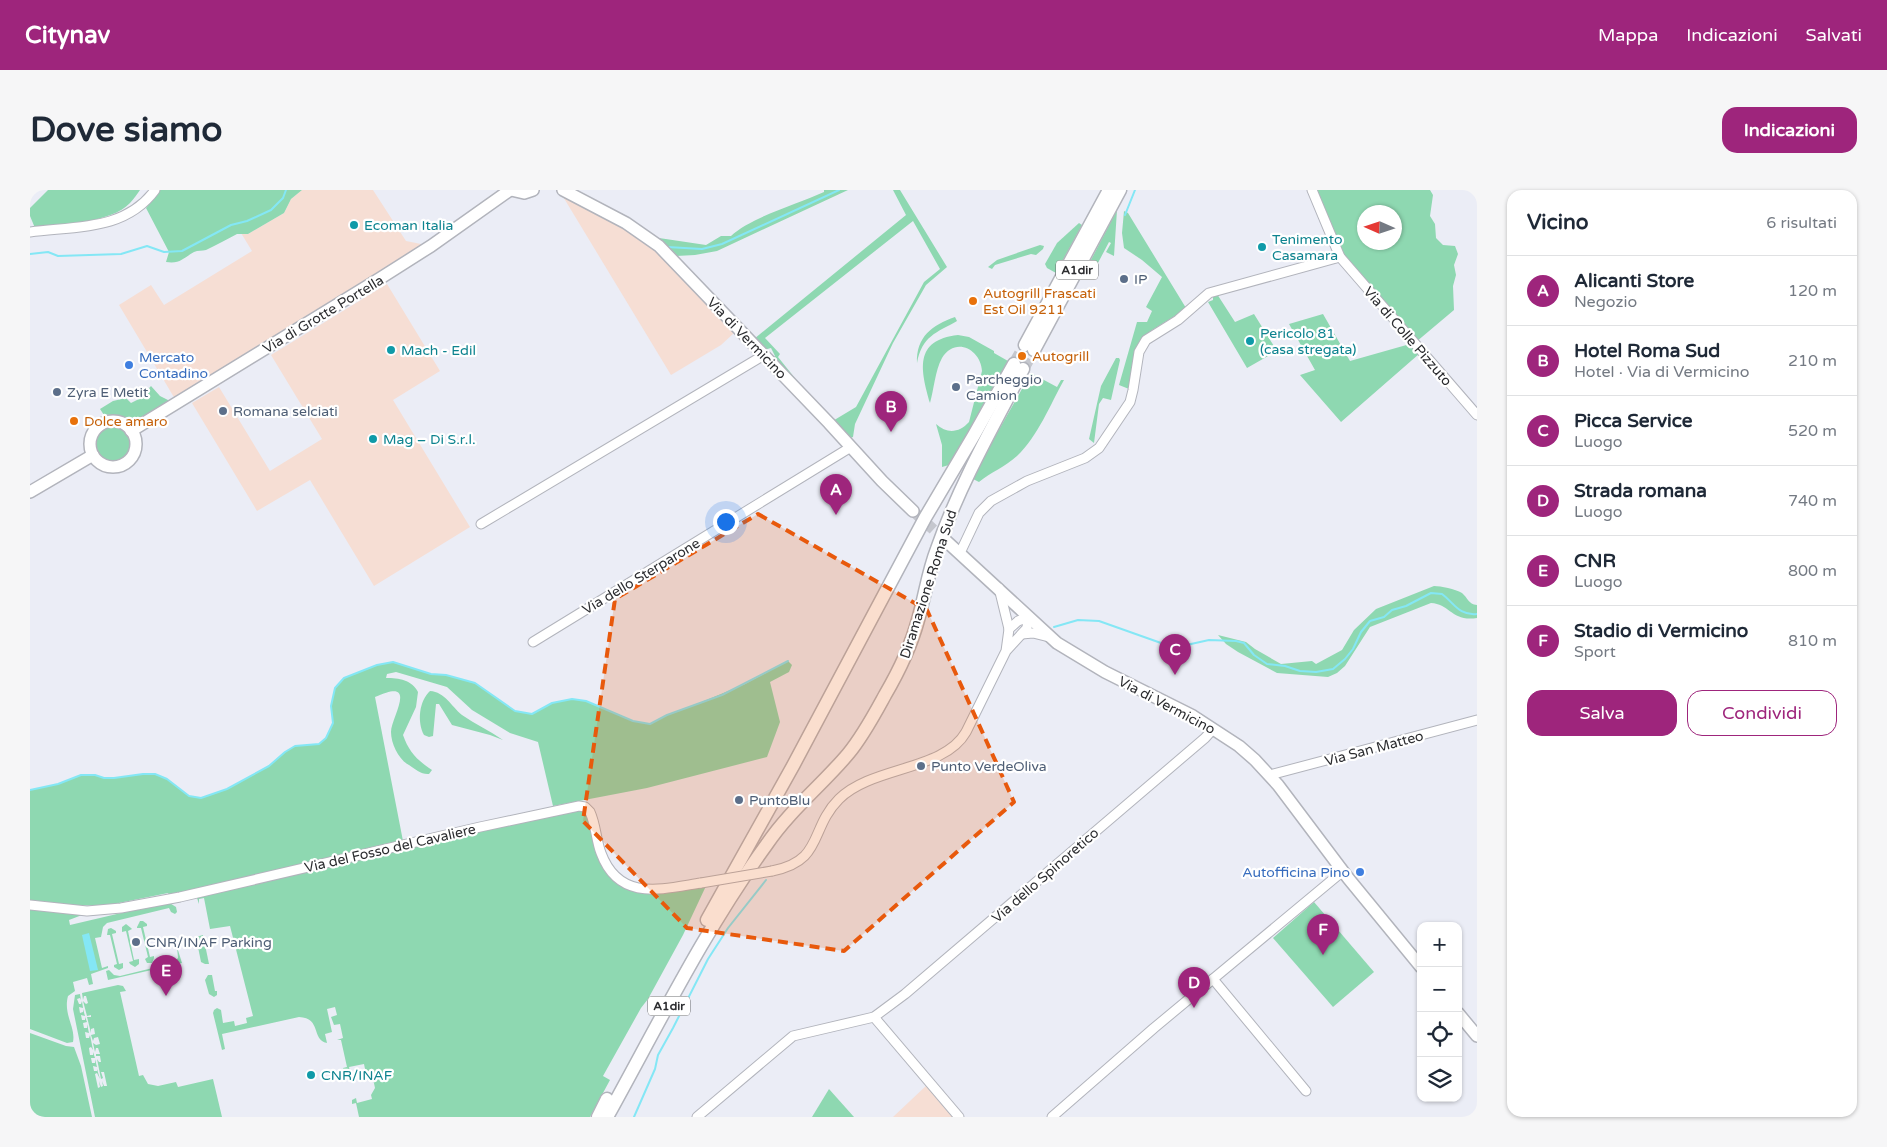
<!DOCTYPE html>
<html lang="it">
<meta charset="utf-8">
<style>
body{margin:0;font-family:"Varela Round",sans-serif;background:#f6f6f7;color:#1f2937}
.controls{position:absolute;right:15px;bottom:15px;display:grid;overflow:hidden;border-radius:10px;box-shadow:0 1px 4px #0004}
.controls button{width:45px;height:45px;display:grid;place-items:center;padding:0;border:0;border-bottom:1px solid #e0e1e3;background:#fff;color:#1f2937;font:25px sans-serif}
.compass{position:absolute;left:1327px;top:15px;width:45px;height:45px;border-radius:50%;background:#fff;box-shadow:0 1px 4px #0004;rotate:273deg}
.you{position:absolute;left:695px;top:331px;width:18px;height:18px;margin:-12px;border:4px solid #fff;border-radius:50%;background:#1a73e8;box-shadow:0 0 0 8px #1a73e833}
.badge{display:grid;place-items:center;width:32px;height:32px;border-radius:50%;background:#9e257c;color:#fff;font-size:16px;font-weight:700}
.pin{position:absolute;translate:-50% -41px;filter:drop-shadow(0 1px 2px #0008)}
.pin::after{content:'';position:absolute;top:26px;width:18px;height:15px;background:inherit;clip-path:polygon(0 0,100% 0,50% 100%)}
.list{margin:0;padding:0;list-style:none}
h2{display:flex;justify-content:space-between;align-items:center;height:65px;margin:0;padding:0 20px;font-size:21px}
h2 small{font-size:16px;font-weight:400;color:#747a83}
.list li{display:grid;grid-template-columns:32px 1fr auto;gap:15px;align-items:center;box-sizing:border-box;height:70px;padding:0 20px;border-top:1px solid #e0e1e3}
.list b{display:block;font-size:19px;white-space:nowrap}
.list p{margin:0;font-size:16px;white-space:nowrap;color:#747a83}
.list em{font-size:16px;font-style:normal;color:#747a83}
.actions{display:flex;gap:10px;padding:15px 20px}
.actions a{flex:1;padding:11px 0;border:1px solid #9e257c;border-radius:15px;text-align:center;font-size:18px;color:#9e257c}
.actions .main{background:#9e257c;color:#fff}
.icon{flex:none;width:28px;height:28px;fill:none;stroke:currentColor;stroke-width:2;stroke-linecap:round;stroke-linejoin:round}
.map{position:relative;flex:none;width:1447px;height:927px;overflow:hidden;border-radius:15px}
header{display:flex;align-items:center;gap:30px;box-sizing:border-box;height:70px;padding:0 25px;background:#9e257c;color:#fff}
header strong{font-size:24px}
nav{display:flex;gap:28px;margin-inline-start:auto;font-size:18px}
.intro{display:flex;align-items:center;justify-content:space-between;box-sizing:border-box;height:120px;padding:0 30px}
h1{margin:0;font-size:35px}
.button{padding:12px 22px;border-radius:15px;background:#9e257c;color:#fff;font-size:18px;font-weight:700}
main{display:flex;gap:30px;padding:0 30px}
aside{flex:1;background:#fff;border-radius:15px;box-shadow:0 1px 4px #0004}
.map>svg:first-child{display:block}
.industrial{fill:#f6ded4}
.green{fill:#8ed8b1;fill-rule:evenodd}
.water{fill:#84e7f5}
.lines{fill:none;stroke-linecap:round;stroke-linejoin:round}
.stream{stroke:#84e7f5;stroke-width:2}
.major-tunnel{stroke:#c5c7ce;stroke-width:11;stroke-dasharray:11 5.5;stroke-linecap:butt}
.highway-tunnel{stroke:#c5c7ce;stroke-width:12;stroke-dasharray:12 6;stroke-linecap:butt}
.minor-casing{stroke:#b2b4bc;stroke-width:11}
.major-casing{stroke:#b2b4bc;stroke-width:14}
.highway-casing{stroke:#b2b4bc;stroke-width:15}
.minor{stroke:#fff;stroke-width:9}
.major{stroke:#fff;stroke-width:11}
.highway{stroke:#fff;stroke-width:12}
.minor-bridge-casing{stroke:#b2b4bc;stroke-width:11;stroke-linecap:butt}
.minor-bridge{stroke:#fff;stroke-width:9}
.marked{fill:#e8590c;fill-opacity:0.2;stroke:#e8590c;stroke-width:4;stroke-dasharray:10 6;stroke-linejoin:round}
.culture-dot{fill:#0f9aa8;stroke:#fff;stroke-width:2}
.service-dot{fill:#5c6f8a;stroke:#fff;stroke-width:2}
.food-dot{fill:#e8710a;stroke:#fff;stroke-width:2}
.shop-dot{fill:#3f7fe0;stroke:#fff;stroke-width:2}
.labels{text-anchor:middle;stroke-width:4.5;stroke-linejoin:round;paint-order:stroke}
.shield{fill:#fff;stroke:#6b6c6e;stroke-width:1}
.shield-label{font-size:12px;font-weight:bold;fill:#2c2d30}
.culture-label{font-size:14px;fill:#0d838f;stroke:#fff;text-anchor:start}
.service-label{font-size:14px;fill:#4e5e75;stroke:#fff;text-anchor:start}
.food-label{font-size:14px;fill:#c56008;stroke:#fff;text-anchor:start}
.street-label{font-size:14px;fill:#2c2d30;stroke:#fff}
.shop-label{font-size:14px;fill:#366cbe;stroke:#fff;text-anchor:start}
</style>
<header>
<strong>Citynav</strong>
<nav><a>Mappa</a><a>Indicazioni</a><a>Salvati</a></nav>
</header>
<div class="intro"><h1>Dove siamo</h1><a class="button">Indicazioni</a></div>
<main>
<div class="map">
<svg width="1447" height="927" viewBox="0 0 1447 927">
<rect width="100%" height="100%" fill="#ebedf6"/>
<g class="industrial">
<path d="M272,0H343L376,51L396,55L145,209L89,115L121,95L134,115L222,61L211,43L218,44L254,23L261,9Z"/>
<path d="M532,5L597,38L623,56L704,143L691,155L641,185Z"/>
<path d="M357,94L410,181L363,210L440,337L344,396L280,290L227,321L162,213L189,197L240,281L292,249L241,165Z"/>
<path d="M897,895L925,927H863Z"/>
</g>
<g class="green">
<path d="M18,0H110C107,4 104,9 100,13C81,33 32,34 5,38L0,26V18Z"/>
<path d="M130,0H272L261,9L254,23L218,44H207C197,49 187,55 176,60C172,61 168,60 164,62C153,68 151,74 136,72L139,62L116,18Z"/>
<path d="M794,0H818L687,61L665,65L646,66L629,48L676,55L691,46H701C721,27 768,14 794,2Z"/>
<path d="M863,0H870L917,77L896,95L863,153L825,234L823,247L818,249L801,232L826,217L894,92L910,79L883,31L735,148L750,164L748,167L796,227L742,169L745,166L741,158L734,160L724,149L876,25Z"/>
<path d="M1284,0H1400L1403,5L1400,26L1405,34L1406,48L1413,55L1425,56L1428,64L1424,75L1426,85L1423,96L1424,120L1386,152L1310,62ZM1334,22H1364V52H1334Z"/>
<path d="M1087,20L1084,66L1076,62L1081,53L1079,52L1059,90L1052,87Z"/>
<path d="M1094,21L1098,23L1156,118C1144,129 1116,140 1109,153C1101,165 1102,185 1099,199L1089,195L1107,132H1117L1122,121L1116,117L1132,87L1112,70L1094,58L1092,43Z"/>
<path d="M1049,33L1052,35L1026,83L1017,78L1015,74L1027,53Z"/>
<path d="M1010,55L1014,56L1013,59L1006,65L1001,64L965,75L962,79L958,77L967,70Z"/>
<path d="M1187,104L1205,132L1224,124L1247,161L1217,178L1178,112L1183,110V106Z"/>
<path d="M1293,124L1320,171L1380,154L1389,164L1311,232L1270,185L1285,180L1259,134Z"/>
<path d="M925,127L927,131C906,143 892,146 887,173C886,147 902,135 925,127Z"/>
<path d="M928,145L939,147L964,161V163L978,171L936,249L919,275L912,277V255L906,234C917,244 929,243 939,232L952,181C951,159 925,146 912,168C905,181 904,199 900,213C891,181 883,150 928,145Z"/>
<path d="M1086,168H1089L1090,170L1081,210L1073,208L1069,214L1064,253L1059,249L1071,196Z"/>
<path d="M1001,183L1027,197L1031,190H1034C1020,215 1008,246 987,266C975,277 961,282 949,292L943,289L958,259Z"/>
<path d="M121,196L130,206L140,211C133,215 111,229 105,230C94,230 86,223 74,225L70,219L83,211L96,208L101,213L109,209Z"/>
<circle cx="82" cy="255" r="18"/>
<path d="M1404,396C1411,396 1425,399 1432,403C1438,408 1438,414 1447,415V428C1422,432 1420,414 1401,413L1340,437L1315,476L1307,483L1298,487L1247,483L1208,462L1196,454L1188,445L1216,452L1225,459L1251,474L1282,471L1286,474L1312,460L1324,440L1346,419Z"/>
<path d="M758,471L762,475L759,482L740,492L750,532L737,567L617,598L523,616L508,552L480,543L442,520L417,497L366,482L357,484L356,488C369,488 382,490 388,502L386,517L373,545C379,562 387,570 402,580L399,584C392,585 385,579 379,575C369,570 361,554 361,542C361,527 390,486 345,507L373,651L139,705L138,703L74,716L45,715L0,710V600L28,594L51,585H65L74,588H84L113,584H125L137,589L159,606L171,608L197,599L239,576L255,562L265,556L289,554L296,548L303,533L301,516L305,498L314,488L347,475L363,472L401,484L416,485L445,493L485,521L502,524L522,513L542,509L556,511L603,531L620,534L637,525L662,516L715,494Z"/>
<path d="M400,501C415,502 421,516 432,525C445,534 460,541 473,550L460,545L422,535L409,514H406L403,546L399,547L394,545C387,532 389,511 400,501Z"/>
<path d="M546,620H553L558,625L572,675C577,682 583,686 589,691C616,713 645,701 676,696L653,745L618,809L611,818L573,886L580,890L560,927H329L326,913L322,914V910L326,908L327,913L342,909L341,905L345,898L342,884L335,879L334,874L319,877L320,882L314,880L313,878L317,877L311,850H307L313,848L310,834L304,835L301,827L307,825L305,817L297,819L302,842L295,844L297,853C281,850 292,828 269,827L192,844L195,859L192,860L183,823L184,820L187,818L191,820L193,833L204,831L205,836L217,833L216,828L223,826L200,736L180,739L174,708L169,709V714L166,705Z"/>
<path d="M138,712L146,717L147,722L145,724L141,722L139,718L77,733L73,737L71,747L65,748L72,778L78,776V778L61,784L63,794L59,795L57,788L43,792L45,801L38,806C33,825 46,837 43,852L37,853L0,839V719L52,725L39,730L40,735Z"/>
<path d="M1284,712L1344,782L1303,817L1243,748Z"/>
<path d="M110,731H113L117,734V736L113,737L120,767L124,766V768L122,773H117L115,769L118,767L111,738H107V737Z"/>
<path d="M96,734L101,738L102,739L98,741L104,770L109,769V774L105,777L100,774L99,772L103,771L96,741L92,742V737Z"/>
<path d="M81,738L86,741V743L82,744L89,774L93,773V778L89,780L84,777V775L87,774L80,745H77L78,739Z"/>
<path d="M173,745L179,774H175L171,772L166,747Z"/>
<path d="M147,757L152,773L78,790L76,781L79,780L84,785L90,786L143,773L148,768Z"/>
<path d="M178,785H182L185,801H187V805L184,807L179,804L175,790Z"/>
<path d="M88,795L93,796L96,801L90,802L109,886L113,885L118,894L128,896L146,892L148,897L183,889L192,927H65L43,819L45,805L50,804L51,810L50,808L47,809L49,814H51L52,811L53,818L49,817L50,823L53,822V819L55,826L51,825L52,830H55V827L57,832L53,833L54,838H57V834L59,843L55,842L56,848H59L60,845L63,860L61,857L59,858L60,865H63V862L65,868H61L62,873H65V869L67,877L63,876L64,881H67V879L70,889L67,883L65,884L68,898L70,897L69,891L71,897L73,896L72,891L74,896H77L74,882H71L73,888L71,889L67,869L69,872H71L70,866H66V864H70L68,858H66L65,862L63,853L66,855L70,854L68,847L64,848L63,851L61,845L65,844L64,838L61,839V843L57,827H61V825L57,826L53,811L56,814L58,813L56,806H54L53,810L52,803Z"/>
<path d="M0,843L36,856L44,857L51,876L62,927H0Z"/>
<path d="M799,899L824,927H782Z"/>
</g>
<path class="water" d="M59,743L68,780L60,781L52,745Z"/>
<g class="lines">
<g class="stream">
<path d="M1095,25L1105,0"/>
<path d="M637,57L672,59L692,54L809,0"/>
<path d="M0,64L18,62L28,66L91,64L117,56L134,62L152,61L201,35L217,31L241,20L253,8L256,0"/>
<path d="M1024,437L1048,430L1069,431L1131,453L1152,456L1179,450L1206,451L1214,453L1224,465L1237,474L1255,476L1270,481L1286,482L1303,479L1315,469L1323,459L1331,442L1340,431L1354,427L1362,420L1376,416L1401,403L1412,404C1424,413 1429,426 1447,424"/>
<path d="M0,600L28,594L51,585H65L74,588H84L113,584H125L137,589L159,606L171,608L197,599L239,576L255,562L265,556L289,554L296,548L303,533L301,516L305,498L314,488L347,475L363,472L401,484L416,485L445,493L485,521L502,524L522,513L542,509L556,511L603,531L620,534L637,525L692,505L758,471"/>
<path d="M604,927L625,879L628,865L643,838L678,769L698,738L736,690"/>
</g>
<path class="major-tunnel" d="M883,321L915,350"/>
<g class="highway-tunnel">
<path d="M984,174L995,155"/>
<path d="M993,179L1004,160"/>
</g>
<defs>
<g id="minor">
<path d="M1282,0L1310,67L1447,225"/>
<path d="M0,42C45,36 95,41 125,0"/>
<path d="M451,334L734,165"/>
<path d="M930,363L949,323L961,311L997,291L1055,268L1069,258L1100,212L1103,200L1109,162L1116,150L1148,130L1179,103L1310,67"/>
<path d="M969,398L979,439"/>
<path d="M992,444L1003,443L1019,447"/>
<path d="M503,452L821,257"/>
<path d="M1240,585L1447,530"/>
<path d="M742,681C794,671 779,639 809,609C842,576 914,581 936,542L976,461L997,438L998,427L988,431L979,439L976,461"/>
<path d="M0,715L57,721L91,718L150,707L450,637L549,616L555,617L560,622C566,635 566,650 571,663C589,712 632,699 671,693"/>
<path d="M1183,789L1276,901"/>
<path d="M844,827L929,927"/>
<path d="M667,927L763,846L844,827L875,804L1175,548L1183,539"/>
<path d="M1022,927L1124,838L1313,681"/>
</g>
<g id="major">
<path d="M481,0L494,3L503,0"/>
<path d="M533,0L596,33L629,56L799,233L852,291L883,321"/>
<circle cx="83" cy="254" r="23"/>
<path d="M101,241L349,89L401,56L480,0"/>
<path d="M0,302L63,265"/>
<path d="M915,350L1027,453L1075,482L1163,526L1209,556L1225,570L1248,595L1318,688L1391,777"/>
<path d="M1428,823L1447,846"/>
</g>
<g id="highway">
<path d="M995,155L1079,0"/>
<path d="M1004,160L1090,0"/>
<path d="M677,730L764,574L895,328L944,245L984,174"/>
<path d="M568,927L577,909"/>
<path d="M577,927C628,835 675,739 737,654C760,620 792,595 818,564C833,546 844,525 855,505C869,481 881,456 888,430C895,406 898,382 907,359C929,296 962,238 993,179"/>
</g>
</defs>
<use href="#minor" class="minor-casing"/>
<use href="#major" class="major-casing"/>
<use href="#highway" class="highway-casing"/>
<use href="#minor" class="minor"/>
<use href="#major" class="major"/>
<use href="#highway" class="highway"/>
<defs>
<path id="minor-bridge" d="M671,693L742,681"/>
</defs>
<use href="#minor-bridge" class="minor-bridge-casing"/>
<use href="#minor-bridge" class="minor-bridge"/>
</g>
<path class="marked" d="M728,324L897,420L984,612L814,761L657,738L553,631L585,409Z"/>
<g class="culture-dot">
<circle cx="324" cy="35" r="5"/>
<circle cx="1232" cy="57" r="5"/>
<circle cx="1220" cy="151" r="5"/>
<circle cx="361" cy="160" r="5"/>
<circle cx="343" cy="249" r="5"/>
<circle cx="281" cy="885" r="5"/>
</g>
<g class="service-dot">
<circle cx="1094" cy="89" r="5"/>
<circle cx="926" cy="197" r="5"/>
<circle cx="27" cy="202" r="5"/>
<circle cx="193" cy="221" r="5"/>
<circle cx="891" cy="576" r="5"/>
<circle cx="709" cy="610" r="5"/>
<circle cx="106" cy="752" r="5"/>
</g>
<g class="food-dot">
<circle cx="943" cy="111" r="5"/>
<circle cx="992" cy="166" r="5"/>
<circle cx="44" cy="231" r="5"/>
</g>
<g class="shop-dot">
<circle cx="99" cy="175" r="5"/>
<circle cx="1330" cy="682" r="5"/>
</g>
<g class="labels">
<g class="shield">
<rect x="1026" y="70.5" width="42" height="19" rx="4"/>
<rect x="618" y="806.5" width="42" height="19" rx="4"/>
</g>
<g class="shield-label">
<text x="1047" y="84">A1dir</text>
<text x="639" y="820">A1dir</text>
</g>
<g class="culture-label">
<text x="334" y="40">Ecoman Italia</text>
<text x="1242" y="54">Tenimento<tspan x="1242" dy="16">Casamara</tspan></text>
<text x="1230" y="148">Pericolo 81<tspan x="1230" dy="16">(casa stregata)</tspan></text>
<text x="371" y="165">Mach - Edil</text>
<text x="353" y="254">Mag – Di S.r.l.</text>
<text x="291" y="890">CNR/INAF</text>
</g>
<g class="service-label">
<text x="1104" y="94">IP</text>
<text x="936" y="194">Parcheggio<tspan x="936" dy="16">Camion</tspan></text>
<text x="37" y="207">Zyra E Metit</text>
<text x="203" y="226">Romana selciati</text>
<text x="901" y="581">Punto VerdeOliva</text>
<text x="719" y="615">PuntoBlu</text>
<text x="116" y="757">CNR/INAF Parking</text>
</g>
<g class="food-label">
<text x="953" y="108">Autogrill Frascati<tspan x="953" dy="16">Est Oil 9211</tspan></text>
<text x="1002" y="171">Autogrill</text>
<text x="54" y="236">Dolce amaro</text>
</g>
<g class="street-label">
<text transform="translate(293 124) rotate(-31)" y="5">Via di Grotte Portella</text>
<text transform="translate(1378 146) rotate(49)" y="5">Via di Colle Pizzuto</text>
<text transform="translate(717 148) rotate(46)" y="5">Via di Vermicino</text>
<text transform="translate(611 386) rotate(-31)" y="5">Via dello Sterparone</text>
<text transform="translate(898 394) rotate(-72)" y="5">Diramazione Roma Sud</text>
<text transform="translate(1137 515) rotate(28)" y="5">Via di Vermicino</text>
<text transform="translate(1344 558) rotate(-15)" y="5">Via San Matteo</text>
<text transform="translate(360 658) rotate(-13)" y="5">Via del Fosso del Cavaliere</text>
<text transform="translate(1015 685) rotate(-41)" y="5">Via dello Spinoretico</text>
</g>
<g class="shop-label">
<text x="109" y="172">Mercato<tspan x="109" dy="16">Contadino</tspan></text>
<text x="1320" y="687" text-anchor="end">Autofficina Pino</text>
</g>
</g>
</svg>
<div class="controls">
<button>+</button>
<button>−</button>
<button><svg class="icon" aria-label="locate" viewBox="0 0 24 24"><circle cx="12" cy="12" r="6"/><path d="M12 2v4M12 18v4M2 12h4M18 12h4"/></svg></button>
<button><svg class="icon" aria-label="layers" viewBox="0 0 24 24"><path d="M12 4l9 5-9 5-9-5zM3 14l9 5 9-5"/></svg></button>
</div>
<svg class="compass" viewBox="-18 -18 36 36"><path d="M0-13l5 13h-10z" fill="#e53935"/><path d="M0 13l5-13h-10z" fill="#747a83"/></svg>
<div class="you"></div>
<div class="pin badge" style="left:806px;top:325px">A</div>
<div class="pin badge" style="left:861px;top:242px">B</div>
<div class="pin badge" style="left:1145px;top:485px">C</div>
<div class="pin badge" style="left:1164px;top:818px">D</div>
<div class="pin badge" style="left:136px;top:806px">E</div>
<div class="pin badge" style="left:1293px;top:765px">F</div>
</div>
<aside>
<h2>Vicino<small>6 risultati</small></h2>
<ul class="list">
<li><span class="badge">A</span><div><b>Alicanti Store</b><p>Negozio</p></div><em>120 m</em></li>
<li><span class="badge">B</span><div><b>Hotel Roma Sud</b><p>Hotel · Via di Vermicino</p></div><em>210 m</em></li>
<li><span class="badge">C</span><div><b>Picca Service</b><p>Luogo</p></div><em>520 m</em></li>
<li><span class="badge">D</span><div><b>Strada romana</b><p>Luogo</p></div><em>740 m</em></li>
<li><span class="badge">E</span><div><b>CNR</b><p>Luogo</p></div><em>800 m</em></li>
<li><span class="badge">F</span><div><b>Stadio di Vermicino</b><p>Sport</p></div><em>810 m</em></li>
</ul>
<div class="actions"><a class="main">Salva</a><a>Condividi</a></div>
</aside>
</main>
